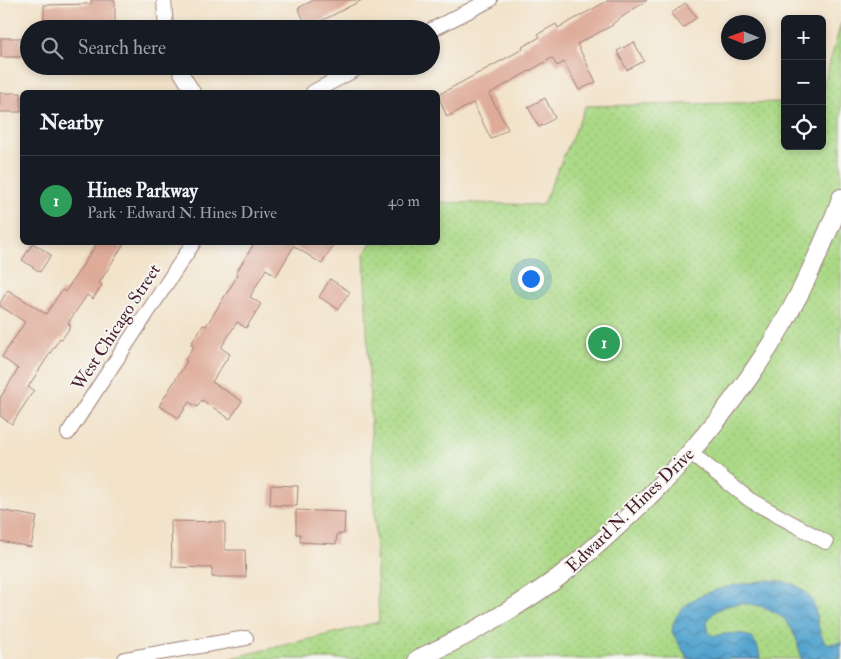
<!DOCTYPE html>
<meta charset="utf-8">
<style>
body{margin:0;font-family:"IM FELL Double Pica",serif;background:#20242c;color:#f1f3f6}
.controls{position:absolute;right:15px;top:15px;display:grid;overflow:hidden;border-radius:8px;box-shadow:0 2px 8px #0003}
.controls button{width:45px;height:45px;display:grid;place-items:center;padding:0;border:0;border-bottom:1px solid #363941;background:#171b24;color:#f1f3f6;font:25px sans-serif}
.compass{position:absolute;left:721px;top:15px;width:45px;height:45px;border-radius:50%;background:#171b24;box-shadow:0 2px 8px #0003;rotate:271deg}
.you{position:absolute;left:530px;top:278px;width:18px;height:18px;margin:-12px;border:4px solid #fff;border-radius:50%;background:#1a73e8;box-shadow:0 0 0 8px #1a73e833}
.badge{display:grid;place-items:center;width:32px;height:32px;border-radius:50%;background:#c8321e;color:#fff;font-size:16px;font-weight:700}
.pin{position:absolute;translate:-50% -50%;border:2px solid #fff;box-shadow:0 1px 5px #0006}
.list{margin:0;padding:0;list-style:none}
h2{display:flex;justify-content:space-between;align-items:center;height:65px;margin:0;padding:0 20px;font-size:21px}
h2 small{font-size:16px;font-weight:400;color:#9ea1a6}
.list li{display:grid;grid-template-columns:32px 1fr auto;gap:15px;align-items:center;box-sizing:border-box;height:90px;padding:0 20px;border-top:1px solid #363941}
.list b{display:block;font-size:19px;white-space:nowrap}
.list p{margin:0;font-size:16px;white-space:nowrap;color:#9ea1a6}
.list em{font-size:16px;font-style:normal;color:#9ea1a6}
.icon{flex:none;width:28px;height:28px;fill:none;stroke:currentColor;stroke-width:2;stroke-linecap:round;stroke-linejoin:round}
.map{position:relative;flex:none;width:841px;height:659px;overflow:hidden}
.search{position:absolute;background:#171b24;box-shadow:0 2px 8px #0003;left:20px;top:20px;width:420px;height:55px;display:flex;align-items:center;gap:12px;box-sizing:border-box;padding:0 18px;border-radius:28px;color:#9ea1a6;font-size:19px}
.panel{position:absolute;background:#171b24;box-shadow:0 2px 8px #0003;left:20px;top:90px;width:420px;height:155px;border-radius:8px}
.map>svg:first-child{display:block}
.grass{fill:url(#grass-dots);stroke:#7a7c58}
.water{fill:url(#water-waves);stroke:#4f627d}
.building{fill:#deab99}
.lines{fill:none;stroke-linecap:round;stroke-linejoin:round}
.minor-casing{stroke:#9e807a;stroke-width:16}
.tertiary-casing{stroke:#9e807a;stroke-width:20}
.minor{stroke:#fff;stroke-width:14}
.tertiary{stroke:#fff;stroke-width:18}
.labels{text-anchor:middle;stroke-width:4;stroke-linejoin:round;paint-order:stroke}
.street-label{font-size:18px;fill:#4a1f2b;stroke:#f6f6f2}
</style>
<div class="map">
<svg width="841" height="659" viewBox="0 0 841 659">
<defs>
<pattern id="grass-dots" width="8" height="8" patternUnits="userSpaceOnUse" patternTransform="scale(1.25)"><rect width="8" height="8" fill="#abd986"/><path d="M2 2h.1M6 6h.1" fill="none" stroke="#95ba74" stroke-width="1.8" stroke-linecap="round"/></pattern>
<pattern id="water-waves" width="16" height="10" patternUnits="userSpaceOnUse" patternTransform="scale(1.25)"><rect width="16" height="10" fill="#54a4cf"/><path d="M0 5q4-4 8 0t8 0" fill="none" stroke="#4885a8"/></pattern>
</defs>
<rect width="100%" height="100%" fill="#f6f6f2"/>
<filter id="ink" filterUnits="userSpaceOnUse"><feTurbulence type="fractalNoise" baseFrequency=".02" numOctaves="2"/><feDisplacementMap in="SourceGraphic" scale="10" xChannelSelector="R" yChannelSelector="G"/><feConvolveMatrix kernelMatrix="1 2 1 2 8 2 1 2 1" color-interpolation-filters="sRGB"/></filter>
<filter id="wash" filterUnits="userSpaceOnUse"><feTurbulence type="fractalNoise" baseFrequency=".0096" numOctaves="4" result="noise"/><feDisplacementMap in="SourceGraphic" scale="20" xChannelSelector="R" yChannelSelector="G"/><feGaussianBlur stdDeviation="1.12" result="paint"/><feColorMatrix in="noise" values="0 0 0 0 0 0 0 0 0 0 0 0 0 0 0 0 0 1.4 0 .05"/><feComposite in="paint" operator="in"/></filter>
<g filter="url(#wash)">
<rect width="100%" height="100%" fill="#f2e2c8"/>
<path class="grass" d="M841,23V659H227L379,622L364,254L371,243L438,242V202L542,205L586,106L785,102V146H822V90Z"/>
<path class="water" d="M769,580C789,581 809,586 815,609C818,621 818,632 825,642L831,644L841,642V659H801C799,645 795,631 785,620C767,601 721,595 707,622L709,633L713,636C737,632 758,629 760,659H688L672,632C675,590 737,585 769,580Z"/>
<g id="blocks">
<g class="building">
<path d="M91,0H115V29H49V24H44V5L91,4Z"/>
<path d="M314,0H362L308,28L298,8Z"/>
<path d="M609,0H647L612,24L613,25L577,44L596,82L579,90L564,62L557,66L552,58L489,94L508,129L491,139L473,103L447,117L438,95L523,49L522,47L540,37L538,34L556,24L558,28Z"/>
<path d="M685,3L697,17L683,28L671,14Z"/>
<rect x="1" y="38" width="20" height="19"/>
<path d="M634,42L644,61L627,70L617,51Z"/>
<rect x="0" y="93" width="21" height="19"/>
<path d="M545,98L555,118L539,127L528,107Z"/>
<path d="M98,242H125L99,283L102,285L93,299L87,295L68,323L71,326L62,339L60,338L28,387L34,390L12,424L0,416V398L18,369L2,357L25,322L0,306V303L8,290L46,314L62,290L65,292Z"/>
<path d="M255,242H335L322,264L294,246L276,276L266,269L250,297L261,304L246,328L237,322L221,348L230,354L212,382L242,401L230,419L202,400L197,407L189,402L179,418L159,406L187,361L185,360L194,346L191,344L203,325L206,326L238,275L236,273Z"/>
<path d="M33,243L51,255L40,272L22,260Z"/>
<path d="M330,279L350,292L338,309L319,297Z"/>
<path d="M271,485L298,486L297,506L270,505Z"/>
<path d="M0,510L37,517L31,547L0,541Z"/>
<path d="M296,510L345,512L344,534H337L336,544L300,542V534H296Z"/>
<path d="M171,521L225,522V550H245L246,577H212V568L172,567Z"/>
</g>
</g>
</g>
<g filter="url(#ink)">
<use href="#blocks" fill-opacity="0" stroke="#9e807a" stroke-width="1"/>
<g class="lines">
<defs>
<g id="minor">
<path d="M164,0L166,29"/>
<path d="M431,30L490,0"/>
<path d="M177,66L193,92"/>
<path d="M313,92L362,66"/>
<path d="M68,433L194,242"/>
<path d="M691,453L750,500L826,542"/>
<path d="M125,659L246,638"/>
</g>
<path id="tertiary" d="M418,659C465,637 510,612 552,582C581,561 606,537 632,513C708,440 772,358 815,261C824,240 834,220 841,198"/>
</defs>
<use href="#minor" class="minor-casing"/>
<use href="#tertiary" class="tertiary-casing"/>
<use href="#minor" class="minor"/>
<use href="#tertiary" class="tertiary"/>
</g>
</g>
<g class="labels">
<g class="street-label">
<text transform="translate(116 327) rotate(-57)" y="6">West Chicago Street</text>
<text transform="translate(630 510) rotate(-44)" y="6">Edward N. Hines Drive</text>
</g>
</g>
</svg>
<div class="controls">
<button>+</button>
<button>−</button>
<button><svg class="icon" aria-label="locate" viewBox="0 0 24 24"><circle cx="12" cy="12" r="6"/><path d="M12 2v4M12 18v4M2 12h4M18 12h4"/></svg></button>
</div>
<svg class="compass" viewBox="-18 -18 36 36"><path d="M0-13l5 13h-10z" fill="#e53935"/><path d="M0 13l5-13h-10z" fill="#9ea1a6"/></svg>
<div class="you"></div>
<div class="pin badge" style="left:604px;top:343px;background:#2e9e5b">1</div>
<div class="search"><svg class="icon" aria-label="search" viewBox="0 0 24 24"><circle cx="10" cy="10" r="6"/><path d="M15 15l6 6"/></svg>Search here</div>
<section class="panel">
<h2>Nearby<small></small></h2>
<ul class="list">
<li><span class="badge" style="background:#2e9e5b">1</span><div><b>Hines Parkway</b><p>Park · Edward N. Hines Drive</p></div><em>40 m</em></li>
</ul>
</section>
</div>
